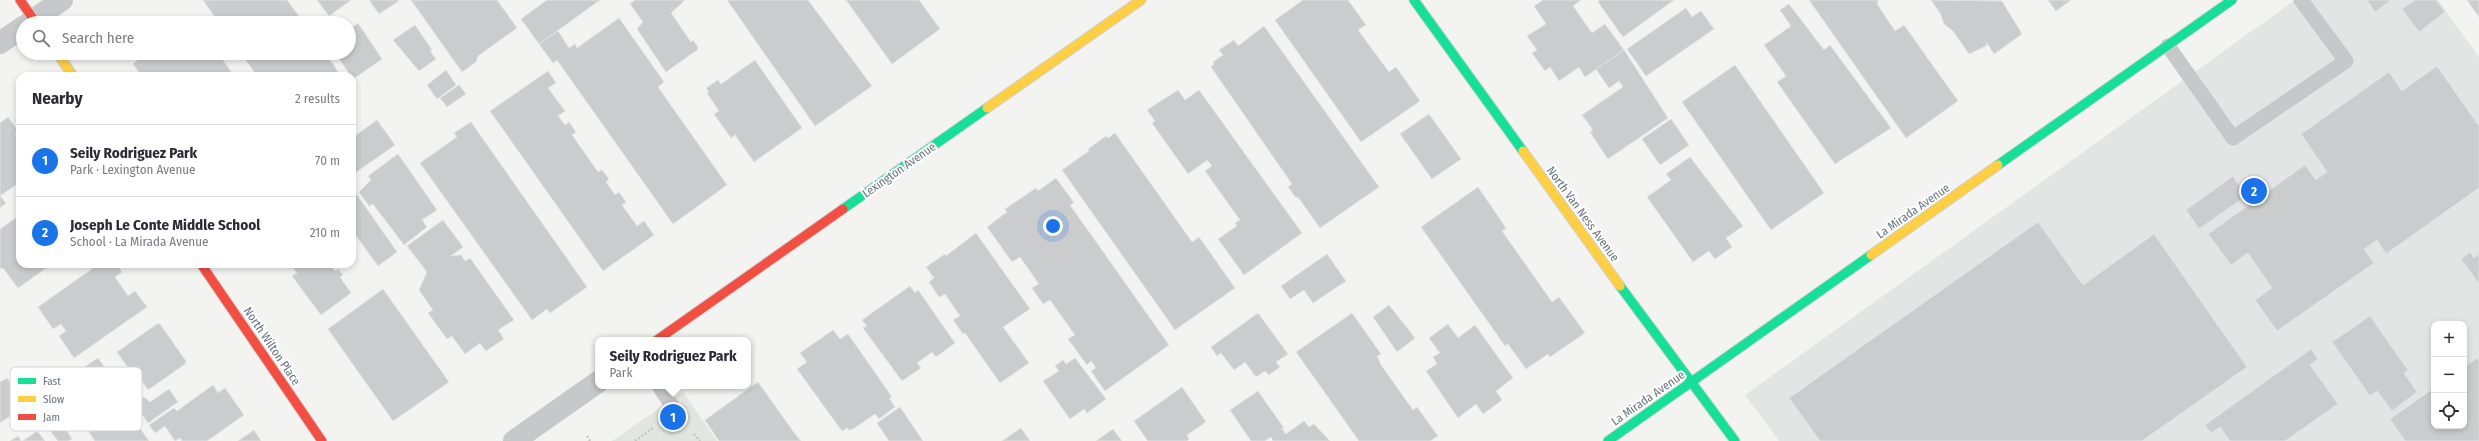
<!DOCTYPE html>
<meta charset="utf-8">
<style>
body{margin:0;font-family:"Fira Sans Condensed",sans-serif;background:#f2f2f3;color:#2b2b33}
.controls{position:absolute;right:12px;bottom:12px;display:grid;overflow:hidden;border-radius:8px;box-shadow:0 2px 6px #0003}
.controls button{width:36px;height:36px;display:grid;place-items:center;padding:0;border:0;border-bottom:1px solid #e1e1e2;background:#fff;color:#2b2b33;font:20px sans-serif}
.you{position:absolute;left:1053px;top:226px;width:14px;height:14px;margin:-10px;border:3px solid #fff;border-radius:50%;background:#1a73e8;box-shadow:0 0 0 6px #1a73e833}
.badge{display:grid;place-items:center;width:26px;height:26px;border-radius:50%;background:#1a73e8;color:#fff;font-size:13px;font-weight:700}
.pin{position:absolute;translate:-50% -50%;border:2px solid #fff;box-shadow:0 1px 4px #0006}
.popup{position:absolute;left:595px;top:337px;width:156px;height:52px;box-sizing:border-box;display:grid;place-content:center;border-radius:8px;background:#fff;filter:drop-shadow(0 1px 3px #0005);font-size:13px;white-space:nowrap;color:#7c7c81}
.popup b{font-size:15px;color:#2b2b33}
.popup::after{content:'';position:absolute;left:50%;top:100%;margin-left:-8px;border:8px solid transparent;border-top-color:#fff}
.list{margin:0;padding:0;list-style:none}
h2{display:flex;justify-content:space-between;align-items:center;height:52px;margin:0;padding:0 16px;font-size:17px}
h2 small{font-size:13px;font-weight:400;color:#7c7c81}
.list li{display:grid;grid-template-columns:26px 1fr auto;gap:12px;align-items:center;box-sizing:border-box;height:72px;padding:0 16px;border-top:1px solid #e1e1e2}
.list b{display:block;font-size:15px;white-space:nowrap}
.list p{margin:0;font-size:13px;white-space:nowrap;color:#7c7c81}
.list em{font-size:13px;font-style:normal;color:#7c7c81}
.icon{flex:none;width:22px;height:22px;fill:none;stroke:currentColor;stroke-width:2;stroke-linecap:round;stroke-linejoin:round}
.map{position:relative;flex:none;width:2479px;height:441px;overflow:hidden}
.search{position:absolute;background:#fff;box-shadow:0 2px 6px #0003;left:16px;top:16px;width:340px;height:44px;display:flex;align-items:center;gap:10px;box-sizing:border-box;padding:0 14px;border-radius:22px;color:#7c7c81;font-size:15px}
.panel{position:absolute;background:#fff;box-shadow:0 2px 6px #0003;left:16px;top:72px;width:340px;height:196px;border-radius:12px}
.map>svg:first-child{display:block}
.built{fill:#e3e5e4;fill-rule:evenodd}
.green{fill:#e2e5e0}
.building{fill:#cbcccd;stroke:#e2e2e2}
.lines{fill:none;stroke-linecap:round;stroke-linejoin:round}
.fast-casing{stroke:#cfcfd0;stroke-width:11}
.slow-casing{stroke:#cfcfd0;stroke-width:11}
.jam-casing{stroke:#cfcfd0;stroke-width:11}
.path{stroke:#c5c6c7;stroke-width:2.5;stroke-dasharray:2 2;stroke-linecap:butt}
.lane{stroke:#c7c8c9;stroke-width:15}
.street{stroke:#c7c8c9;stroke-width:22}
.fast{stroke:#16e098;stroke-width:9}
.slow{stroke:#ffcf43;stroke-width:9}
.jam{stroke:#f24e42;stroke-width:9}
.labels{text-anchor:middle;stroke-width:4;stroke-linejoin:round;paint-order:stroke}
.street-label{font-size:12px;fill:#66737e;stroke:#fff}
.key{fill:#fff;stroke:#d1d5d8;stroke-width:1}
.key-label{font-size:11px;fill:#66737e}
</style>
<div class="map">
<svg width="2479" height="441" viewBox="0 0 2479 441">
<rect width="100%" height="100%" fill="#f3f3f2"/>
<path class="built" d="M2295,0H2438L2479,57V441H1779L1745,395ZM2434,324H2464V426H2434Z"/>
<path class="green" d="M683,392L717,441H612Z"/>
<g class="building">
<path d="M203,0H287L304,23H219Z"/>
<path d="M317,0H351L329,16Z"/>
<path d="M369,0H398L399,1L379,14Z"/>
<path d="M411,0H497L517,28L478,56L476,62L462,72Z"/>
<path d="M547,0H600L539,44L521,19Z"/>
<path d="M635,0H685L671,13L691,42L693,40L698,47L697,50L666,72L637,29L643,22L630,4Z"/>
<path d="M727,0H808L872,86L815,126Z"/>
<path d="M846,0H919L940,29L892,64Z"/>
<path d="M1303,0H1348L1366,25L1358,30L1389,72L1396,67L1420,101L1361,142L1275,20Z"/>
<path d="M1543,0H1581L1573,6L1592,33L1605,24L1624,50L1585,77L1579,67L1559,81L1550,67L1545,71L1532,53L1537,50L1527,36L1546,24L1534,6Z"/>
<path d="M1600,0H1674L1623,37L1598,2Z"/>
<path d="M1809,0H1878L1877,4L1895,31L1904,25L1958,101L1906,138Z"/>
<path d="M1931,0L2002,1L2022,34L1994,54L1987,43L1986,46L1969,54L1953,31L1944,24L1940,13Z"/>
<path d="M2048,0H2071L2056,11Z"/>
<path d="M2367,0H2391L2375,12Z"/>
<path d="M2415,0H2436L2445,12L2419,32L2402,9Z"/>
<path d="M2467,0H2479V17Z"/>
<path d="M1789,4L1824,50L1830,45L1891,128L1835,164L1777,82L1786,76L1764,45L1791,26L1780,10Z"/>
<path d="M1686,8L1692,17L1701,11L1714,29L1646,76L1627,49Z"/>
<path d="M619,18L664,82L658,87L727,185L673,224L557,60L553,63L539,44L558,31L569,48L575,44L577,48Z"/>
<path d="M358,23L382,59L353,79L335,53H349V30Z"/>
<path d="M415,25L432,50L430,51L436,59L419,71L393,40Z"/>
<path d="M1264,26L1379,187L1320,228L1298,197L1296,198L1288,187L1292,184L1211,67L1214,64L1213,62L1223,55L1219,50L1234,40L1238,46Z"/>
<path d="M1624,50L1668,118L1608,159L1590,132L1593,130L1582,115L1623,87L1619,81L1609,88L1596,69Z"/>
<path d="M141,53H218L234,76H142L133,64L139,59L137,56Z"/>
<path d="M241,53H325L341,76H257Z"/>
<path d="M755,60L802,128L754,162L735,135L731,138L714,114L719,111L707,93L709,92L706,88L718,80L721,84Z"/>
<path d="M1735,65L1824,193L1771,230L1682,102Z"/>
<path d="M2437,66L2479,126V188L2386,254L2377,240L2364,249L2374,263L2277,331L2255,300L2272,288L2248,253L2231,265L2208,234L2305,165L2316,180L2327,172L2301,134L2389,72L2402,91Z"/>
<path d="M446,70L456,85L437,99L427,85Z"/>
<path d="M548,71L556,83L548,88L565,111L558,116L565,125L569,122L576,132L572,135L598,172L602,170L609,179L606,182L615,195L619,192L626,202L622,205L637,226L644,221L654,235L603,271L490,111Z"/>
<path d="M459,85L466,94L447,107L440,98Z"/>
<path d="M1178,90L1185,100L1199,90L1302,233L1244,275L1218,239L1237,226L1235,223L1240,220L1205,171L1212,166L1207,160L1188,174L1152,123L1155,121L1147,110Z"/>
<path d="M1429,114L1461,159L1432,179L1400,134Z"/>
<path d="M8,117L19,132L15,135L20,142V182L0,196L6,203L0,208V123Z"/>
<path d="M1671,119L1689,145L1660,165L1642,139Z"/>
<path d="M377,120L395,145L352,175V138Z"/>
<path d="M471,122L587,287L550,313L547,309L532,320L420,163L457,137L454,133Z"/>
<path d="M1115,133L1192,242L1199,237L1235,288L1175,330L1062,170L1089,151L1088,149L1106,136L1108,138Z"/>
<path d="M398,154L437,210L422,220L427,227L404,245L373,204L369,206L359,192L371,180L368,176Z"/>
<path d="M1690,157L1743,226L1726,238L1732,247L1715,259L1709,251L1693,262L1647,197L1671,180L1666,174Z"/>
<path d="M2233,176L2246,196L2199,229L2186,210Z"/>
<path d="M1056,178L1074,203L1070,205L1169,345L1105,391L1091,371L1096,368L1091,361L1087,365L1068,339L1075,335L1050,300L1043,304L1032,288L1039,284L1020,257L1012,262L987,227L1007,212L1005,209L1036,188L1038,191Z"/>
<path d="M1478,187L1506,228L1502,231L1552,302L1559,297L1585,333L1550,357L1548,354L1526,369L1508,344L1505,346L1421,227Z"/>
<path d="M355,192L397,252L378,266L352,230V195Z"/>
<path d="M20,215V264H52L18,288L3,268L0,269V229Z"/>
<path d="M443,220L463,247L451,256L461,255L465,261L470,258L514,320L498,330L504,339L486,351L480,343L465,354L452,336L447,339L428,313L433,310L419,290L427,272L407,246Z"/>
<path d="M2038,222L2083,285L2154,234L2247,367L2142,441H1820L1789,398Z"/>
<path d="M976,233L1030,309L1003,327L1029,363L1000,383L965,333L963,334L953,320L960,316L945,294L939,297L929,282L934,278L926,267L945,254L946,256Z"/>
<path d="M2470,252L2474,258L2479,254V284L2461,259Z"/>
<path d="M1327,254L1346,281L1313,303L1304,290L1290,299L1281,286Z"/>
<path d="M99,264H116L122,272L115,277L128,296L135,291L147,307L74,358L59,336L66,331L61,324L53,329L38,307Z"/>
<path d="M290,264H330L335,271L338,269L343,275L340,277L351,293L321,315L292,276L297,273Z"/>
<path d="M910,286L915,293L918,290L955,343L936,357L932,352L917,363L921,368L902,381L863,328L867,326L862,320Z"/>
<path d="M383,289L449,382L393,421L328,329Z"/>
<path d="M1389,305L1415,338L1397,352L1373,317Z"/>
<path d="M1258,313L1288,354L1276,362L1280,367L1269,375L1265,371L1256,377L1245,362L1234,370L1221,353L1217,356L1211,347Z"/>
<path d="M1352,313L1381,354L1377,356L1381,365L1413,410L1417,407L1438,436L1430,441H1359L1296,352Z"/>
<path d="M2370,316L2408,370L2404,373L2417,392L2392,411L2377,391L2370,396L2332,342Z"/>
<path d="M157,324H160L186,361L185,364L148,390L132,367L129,369L117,352Z"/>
<path d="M1448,324L1458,338L1475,325L1513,378L1496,391L1502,400L1483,414L1476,404L1458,418L1426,371L1437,364L1433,357L1440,353L1429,338Z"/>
<path d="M833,330L840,339L848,334L892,397L889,398L895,407L879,419L875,414L853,429L849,430L847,428L842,431L797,369L807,362L800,353Z"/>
<path d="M2311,349L2318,359L2310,365L2338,404L2285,441H2230L2220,427L2211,433L2205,425Z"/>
<path d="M98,358L112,377L80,400L66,379Z"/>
<path d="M1075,358L1106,399L1087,413L1084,409L1070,419L1043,381L1059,371L1055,366L1063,360L1066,364Z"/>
<path d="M2477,358L2479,361V441H2405L2390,419L2434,388V426H2464V367Z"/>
<path d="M7,378L25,406L0,423V382Z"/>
<path d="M758,382L795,434L801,441H719L705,420Z"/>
<path d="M213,385L218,393L225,388L244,415L207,441H182L180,438L175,441L165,426L155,433L149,425L174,408L177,411Z"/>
<path d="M1182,387L1206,422L1187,435L1189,439L1187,441H1148L1134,421Z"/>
<path d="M66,389L86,418L67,431L72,439L68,441H58L35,411Z"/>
<path d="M169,389L178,402L148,423L134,403L144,397L150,402Z"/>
<path d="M1258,391L1284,428L1282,429L1286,434L1304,421L1309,427L1314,424L1330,441H1273L1271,437L1265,441H1251L1230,410Z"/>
<path d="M120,405L125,407L149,441H95L89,432Z"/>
<path d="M900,407L923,441H889L877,423Z"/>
<path d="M1021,428L1030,441H1002Z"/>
<path d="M1113,429L1122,441H1096Z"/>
<path d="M254,430L261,441H238Z"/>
<path d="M37,431L45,441H23Z"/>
<path d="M18,436L21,441H10Z"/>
</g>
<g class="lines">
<defs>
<g id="fast">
<path d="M1414,0L1523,151"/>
<path d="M1998,165L2232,0"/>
<path d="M843,209L987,108"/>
<path d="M1620,286L1735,441"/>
<path d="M1608,441L1871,255"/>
</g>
<g id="slow">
<path d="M57,53L73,76"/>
<path d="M987,108L1141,0"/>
<path d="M1523,151L1620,286"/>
<path d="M1871,255L1998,165"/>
</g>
<g id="jam">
<path d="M20,0L36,23"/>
<path d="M201,264L322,441"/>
<path d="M657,340L843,209"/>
</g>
</defs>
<use href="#fast" class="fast-casing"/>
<use href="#slow" class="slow-casing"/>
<use href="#jam" class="jam-casing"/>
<g class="path">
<path d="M694,434L700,441"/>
<path d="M587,436L590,441"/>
<path d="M635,441L654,427"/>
</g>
<g class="lane">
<path d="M2168,46L2233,138L2346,61L2301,0"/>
<path d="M659,386L676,412"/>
</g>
<g class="street">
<path d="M29,23L62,0"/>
<path d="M0,43L23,27"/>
<path d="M514,441L598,382"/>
</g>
<use href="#fast" class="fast"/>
<use href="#slow" class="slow"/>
<use href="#jam" class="jam"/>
</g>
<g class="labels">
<g class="street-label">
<text transform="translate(899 170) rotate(-35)" y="4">Lexington Avenue</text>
<text transform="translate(1913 211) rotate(-35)" y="4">La Mirada Avenue</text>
<text transform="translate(1583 214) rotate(54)" y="4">North Van Ness Avenue</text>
<text transform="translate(272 346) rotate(56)" y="4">North Wilton Place</text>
<text transform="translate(1648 398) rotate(-35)" y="4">La Mirada Avenue</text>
</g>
</g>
<rect x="10" y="367" width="132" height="64" rx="6" class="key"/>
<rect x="18" y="378" width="18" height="6" fill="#16e098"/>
<rect x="18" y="396" width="18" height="6" fill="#ffcf43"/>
<rect x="18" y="414" width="18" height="6" fill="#f24e42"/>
<g class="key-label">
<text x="43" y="385">Fast</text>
<text x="43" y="403">Slow</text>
<text x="43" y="421">Jam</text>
</g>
</svg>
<div class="controls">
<button>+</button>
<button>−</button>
<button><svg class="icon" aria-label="locate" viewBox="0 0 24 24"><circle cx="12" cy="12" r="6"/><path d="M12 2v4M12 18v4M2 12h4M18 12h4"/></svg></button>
</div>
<div class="you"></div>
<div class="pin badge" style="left:673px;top:417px">1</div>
<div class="popup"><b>Seily Rodriguez Park</b>Park</div>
<div class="pin badge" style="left:2254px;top:191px">2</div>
<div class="search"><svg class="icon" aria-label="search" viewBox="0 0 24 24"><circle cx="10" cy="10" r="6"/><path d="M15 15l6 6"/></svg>Search here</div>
<section class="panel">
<h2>Nearby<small>2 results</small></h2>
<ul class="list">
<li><span class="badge">1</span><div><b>Seily Rodriguez Park</b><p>Park · Lexington Avenue</p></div><em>70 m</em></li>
<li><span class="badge">2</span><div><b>Joseph Le Conte Middle School</b><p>School · La Mirada Avenue</p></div><em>210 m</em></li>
</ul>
</section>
</div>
